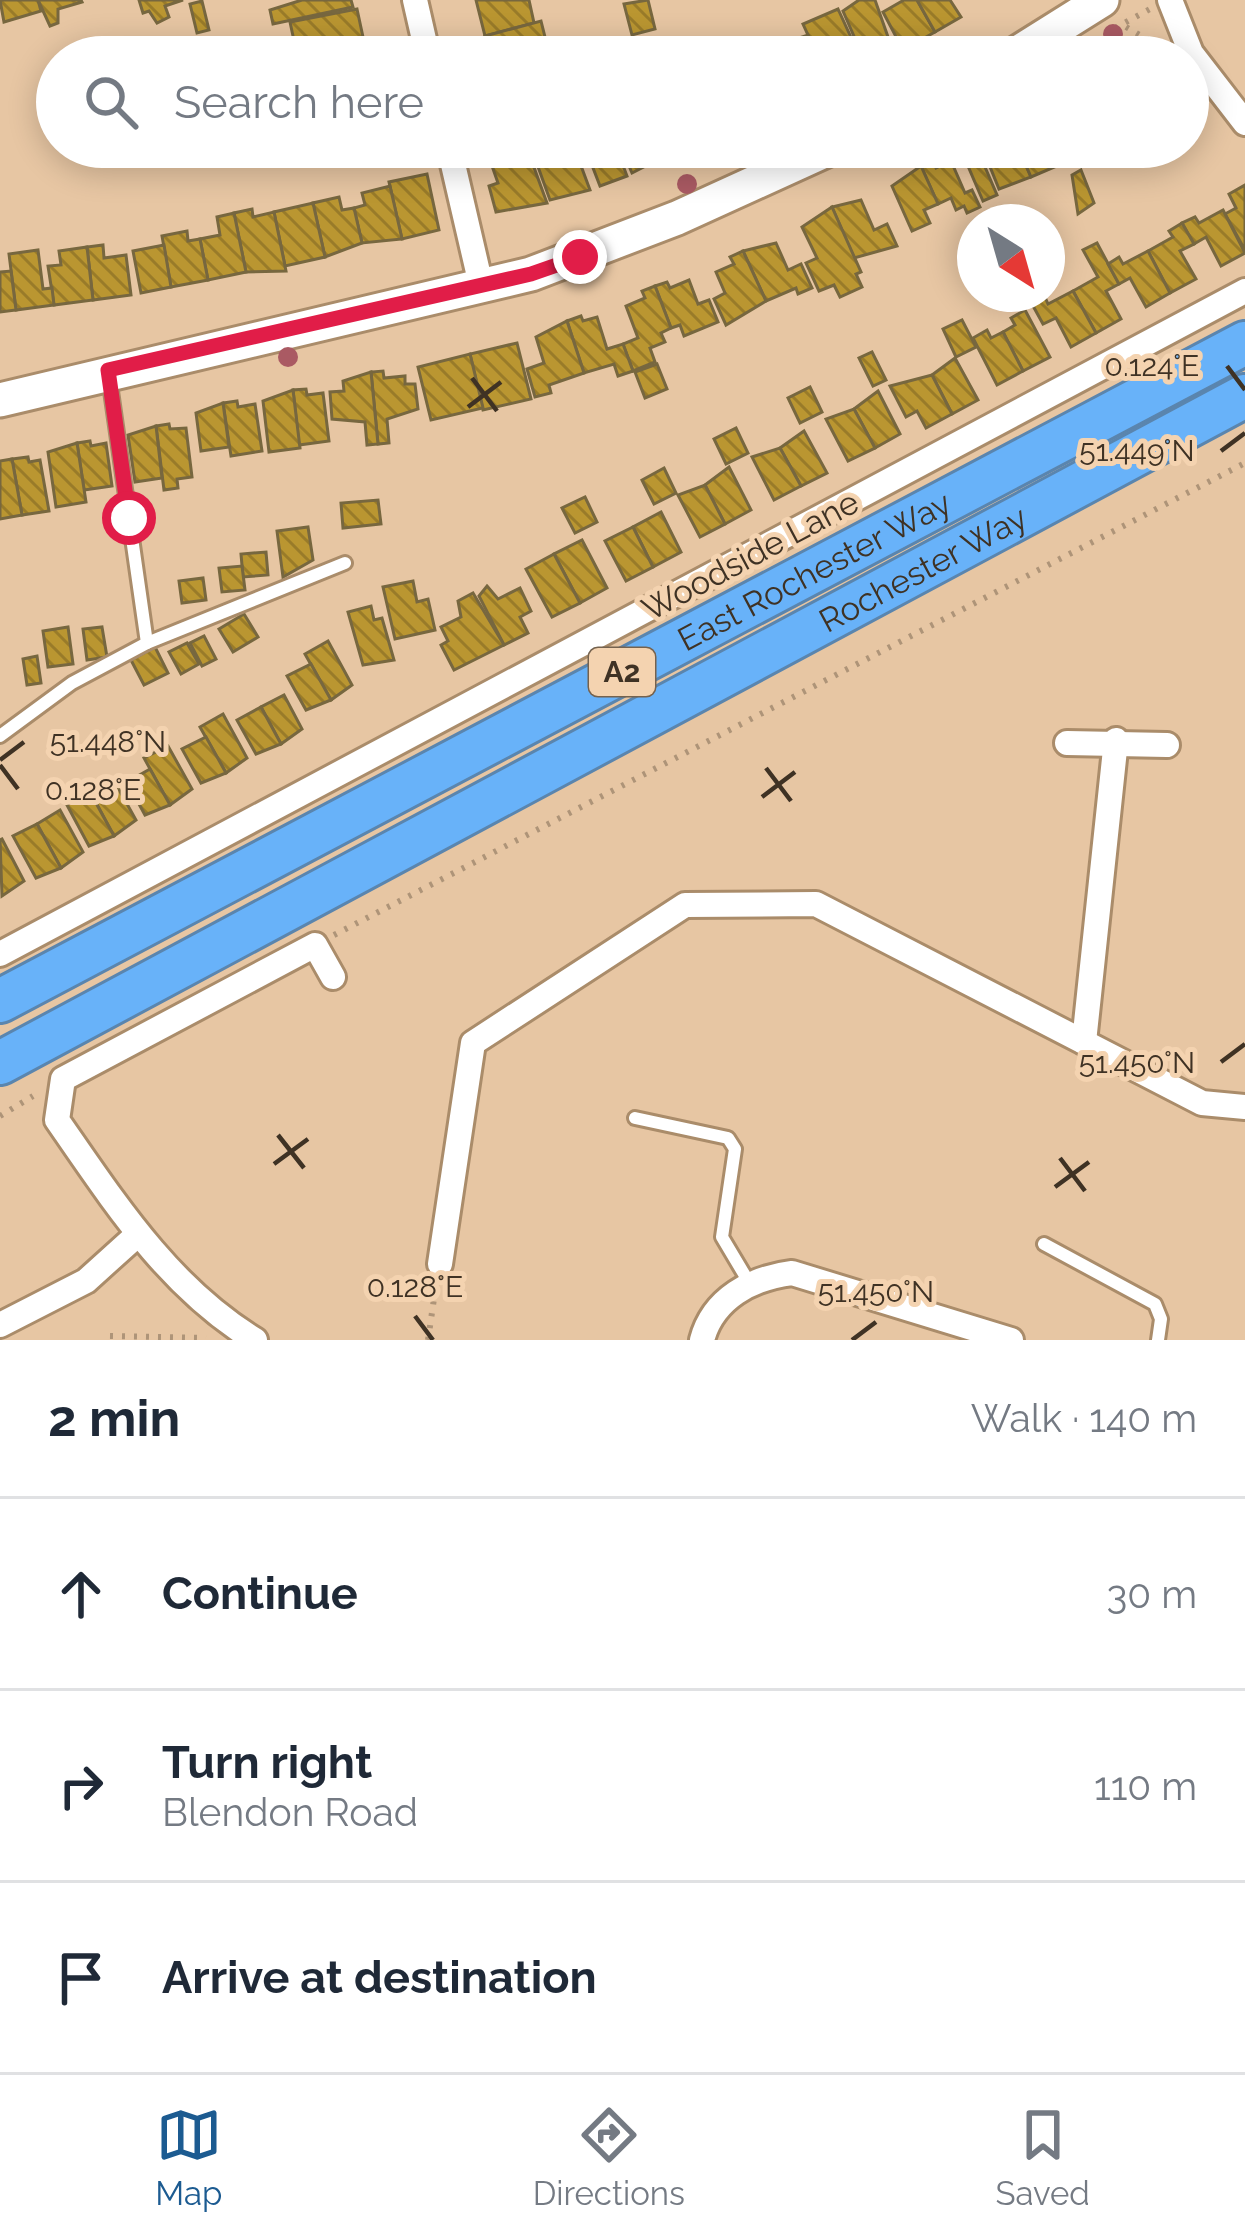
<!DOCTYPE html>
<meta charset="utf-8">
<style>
body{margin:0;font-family:Raleway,sans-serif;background:#f6f6f7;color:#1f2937}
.compass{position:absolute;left:957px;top:204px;width:108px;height:108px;border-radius:50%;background:#fff;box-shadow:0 6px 30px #0003;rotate:143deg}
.stop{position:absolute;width:36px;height:36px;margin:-27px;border:9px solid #e11d48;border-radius:50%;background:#fff}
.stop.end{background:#e11d48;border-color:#fff;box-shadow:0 3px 12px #0008}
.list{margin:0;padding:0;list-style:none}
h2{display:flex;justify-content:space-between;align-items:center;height:156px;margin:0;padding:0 48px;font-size:51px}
h2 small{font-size:39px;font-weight:400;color:#747a83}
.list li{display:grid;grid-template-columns:78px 1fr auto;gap:36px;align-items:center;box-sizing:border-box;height:192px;padding:0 48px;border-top:3px solid #e0e1e3}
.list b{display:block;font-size:45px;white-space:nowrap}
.list p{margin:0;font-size:39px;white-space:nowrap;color:#747a83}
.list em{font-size:39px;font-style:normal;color:#747a83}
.icon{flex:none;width:66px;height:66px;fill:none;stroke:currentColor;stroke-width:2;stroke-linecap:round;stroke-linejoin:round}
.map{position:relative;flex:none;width:1245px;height:1340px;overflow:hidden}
.search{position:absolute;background:#fff;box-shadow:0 6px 30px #0003;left:36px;right:36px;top:36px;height:132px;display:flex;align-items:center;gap:30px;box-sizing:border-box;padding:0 42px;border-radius:66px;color:#747a83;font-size:45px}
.sheet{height:732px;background:#fff}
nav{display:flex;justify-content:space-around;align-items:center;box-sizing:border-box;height:168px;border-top:3px solid #e0e1e3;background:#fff;font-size:33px;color:#747a83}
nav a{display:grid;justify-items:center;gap:6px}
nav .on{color:#1c5b91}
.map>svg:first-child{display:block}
.building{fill:url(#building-back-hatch);stroke:#77673f;stroke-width:3}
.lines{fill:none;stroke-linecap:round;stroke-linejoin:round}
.lane-casing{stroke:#aa8c6a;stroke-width:18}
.street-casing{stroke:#aa8c6a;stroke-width:30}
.secondary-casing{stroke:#aa8c6a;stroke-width:39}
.highway-casing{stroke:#5a85ae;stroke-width:48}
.path{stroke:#ae9478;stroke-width:6;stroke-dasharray:3 9;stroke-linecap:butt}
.lane{stroke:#fff;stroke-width:12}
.street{stroke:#fff;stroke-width:24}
.secondary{stroke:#fff;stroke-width:33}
.highway{stroke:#68b2f9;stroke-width:42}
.tree{fill:#aa5a63}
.route{stroke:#e11d48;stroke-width:15}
.ticks{fill:none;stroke:#3f3224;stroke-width:4.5}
.labels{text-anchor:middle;stroke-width:10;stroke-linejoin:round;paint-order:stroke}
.shield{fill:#f4d3b0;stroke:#75624e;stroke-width:3}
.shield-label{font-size:30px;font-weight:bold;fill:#3f3224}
.street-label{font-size:33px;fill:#3f3224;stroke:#f4d3b0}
.ticks-label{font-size:30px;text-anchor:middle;fill:#3f3224;stroke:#f4d3b0;stroke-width:10;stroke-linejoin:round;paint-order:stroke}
</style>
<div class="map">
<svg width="1245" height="1340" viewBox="0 0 1245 1340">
<defs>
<pattern id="building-back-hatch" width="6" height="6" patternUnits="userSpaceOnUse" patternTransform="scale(3)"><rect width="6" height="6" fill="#ba9631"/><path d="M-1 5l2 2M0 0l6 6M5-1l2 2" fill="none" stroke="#997b29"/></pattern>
</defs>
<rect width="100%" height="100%" fill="#e7c6a3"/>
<g class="building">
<path d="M0,0H38L41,11L4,22Z"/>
<path d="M38,0H81L82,2L58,9V23L50,26Z"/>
<path d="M139,0H183L165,6L169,17L157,23L149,11L143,13Z"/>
<path d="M302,0H351L353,7L273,24L270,10Z"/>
<path d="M476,0H529L534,23L485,36Z"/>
<path d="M648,0L655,29L632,35L624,4Z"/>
<path d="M859,0H875L894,54L863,57L843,11Z"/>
<path d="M904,0H917L935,32L903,50L883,12Z"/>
<path d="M917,0H950L961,17L935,32Z"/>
<path d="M202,1L209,30L197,33L190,4Z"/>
<path d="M357,9L363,37L296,50L290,22Z"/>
<path d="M838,9L860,57H818L803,24Z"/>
<path d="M541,21L550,57H490L485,36Z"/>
<path d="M808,35L818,57H769L765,49Z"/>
<path d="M363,38L367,57H292L291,52Z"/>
<path d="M555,147H574L590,190L550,200L537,164L558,156Z"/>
<path d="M585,147H616L627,176L600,186Z"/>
<path d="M621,147H664L667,155L632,173Z"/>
<path d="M982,147H1018L1031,177L999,189Z"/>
<path d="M1018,147H1066L1071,160L1031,177Z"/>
<path d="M521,155L524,165L532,162L547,203L496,212L489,186L498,183L491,163Z"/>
<path d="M982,160L997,195L983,201L968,166Z"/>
<path d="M933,161L936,168L951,161L965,193L972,190L980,207L967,213L964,206L956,210L951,198L938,204L921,166Z"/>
<path d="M921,166L938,204L924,210L930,223L912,231L892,186Z"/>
<path d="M1081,170L1094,203L1078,214L1072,175Z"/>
<path d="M427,174L439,230L402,239L389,182Z"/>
<path d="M1245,185V250L1225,214L1236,208L1229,194Z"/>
<path d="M390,186L402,239L362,243L354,208L365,205L362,193Z"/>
<path d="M339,197L342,210L354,208L362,243L325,257L313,203Z"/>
<path d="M861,200L874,230L887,224L897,246L854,258L832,207Z"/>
<path d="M313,203L325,257L285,266L274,212Z"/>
<path d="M832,207L861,272L856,274L862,287L840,297L834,285L819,291L806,263L817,258L802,227Z"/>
<path d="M252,209L253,217L274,212L286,271L246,272L234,213Z"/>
<path d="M1223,210L1245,253L1221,266L1206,237L1194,244L1182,223L1195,217L1199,223Z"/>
<path d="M234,213L246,272L208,280L200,239L220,235L217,217Z"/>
<path d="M1182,223L1194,244L1180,251L1196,279L1170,293L1148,251L1173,237L1169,231Z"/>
<path d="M187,231L188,241L200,239L208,280L171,287L162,236Z"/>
<path d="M776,243L788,270L801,264L812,288L798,294L796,288L766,301L743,251Z"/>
<path d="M1097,243L1119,284L1106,291L1121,319L1096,333L1073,291L1098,277L1083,250Z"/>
<path d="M103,245L104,258L126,255L131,295L93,300L87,247Z"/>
<path d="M164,245L171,287L141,293L133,251Z"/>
<path d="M87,247L93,300L54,305L48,266L61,265L59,251Z"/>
<path d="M38,250L43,289L52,288L54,305L16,310L9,254Z"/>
<path d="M743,251L766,301L726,325L714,299L725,293L716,272L734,264L730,257Z"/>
<path d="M1148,251L1170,293L1146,307L1130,278L1119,284L1108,264L1119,257L1123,264Z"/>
<path d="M11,271L16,310L0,312V272Z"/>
<path d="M689,280L698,304L709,300L718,322L684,336L680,325L671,328L655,286L667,282L670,288Z"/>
<path d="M655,286L671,328L661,333L665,342L650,348L655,362L633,371L623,344L638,338L626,306L645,298L642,291Z"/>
<path d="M1073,291L1096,333L1071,347L1056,318L1043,324L1032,304L1045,297L1048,304Z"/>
<path d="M1025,310L1050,357L1023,371L1003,332L1015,325L1011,318Z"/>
<path d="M581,316L583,321L597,317L607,349L623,344L633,371L618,376L614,364L584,373L567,321Z"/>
<path d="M962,320L976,347L956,357L943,329Z"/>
<path d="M567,321L584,373L549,385L551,393L535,397L527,369L544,363L536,337Z"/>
<path d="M987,330L991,338L1003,332L1023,371L997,385L973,338Z"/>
<path d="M517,343L531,399L483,410L470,354Z"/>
<path d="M872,352L886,380L873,386L859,358Z"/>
<path d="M470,354L483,408L431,420L418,367Z"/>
<path d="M955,358L978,400L952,414L932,375Z"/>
<path d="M657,364L667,389L645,398L635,372Z"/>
<path d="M383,371L384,378L405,376V384H415L418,409L387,419L389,443L378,444L371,372Z"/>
<path d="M371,372L378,444L367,445L365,422L332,419L330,392L344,391L343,381Z"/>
<path d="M932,375L952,414L926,428L917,411L906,417L890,386Z"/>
<path d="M810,387L822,412L800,423L788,398Z"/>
<path d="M306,389L307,395L323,393L329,441L299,445L293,390Z"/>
<path d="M293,390L300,448L269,452L263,401Z"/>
<path d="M878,391L900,434L875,448L854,409Z"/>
<path d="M237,401L238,407L255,404L262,451L231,456L223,403Z"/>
<path d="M223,403L229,447L201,451L196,413Z"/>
<path d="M854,409L875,448L848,461L826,419Z"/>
<path d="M169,424L170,429L186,428L192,477L177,479L178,488L164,490L156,426Z"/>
<path d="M156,426L162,478L135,482L128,435Z"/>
<path d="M736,428L748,453L726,464L714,439Z"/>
<path d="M804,431L827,473L801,486L780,448Z"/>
<path d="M90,441L91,446L106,443L112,486L84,490L77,443Z"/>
<path d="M77,443L86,502L56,507L48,452Z"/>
<path d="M780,448L801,486L774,500L752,457Z"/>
<path d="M28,457L29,462L40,460L49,511L22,515L12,459Z"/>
<path d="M12,459L22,515L0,519V461Z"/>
<path d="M729,467L751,510L725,524L705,485Z"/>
<path d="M664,468L676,493L654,504L642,480Z"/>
<path d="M705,485L725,524L700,537L678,495Z"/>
<path d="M585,497L597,522L575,533L562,508Z"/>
<path d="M378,500L381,524L343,528L341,503Z"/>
<path d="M661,512L681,552L653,567L633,527Z"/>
<path d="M308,527L313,560L283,577L277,531Z"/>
<path d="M633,527L653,567L626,581L605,541Z"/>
<path d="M582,540L607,588L580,603L554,554Z"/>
<path d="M266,552L268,575L243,577L241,554Z"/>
<path d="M554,554L580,603L552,617L526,569Z"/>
<path d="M242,566L245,590L222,592L219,568Z"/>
<path d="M203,578L206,600L182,603L179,581Z"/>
<path d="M413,581L417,602L428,599L435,630L395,639L383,587Z"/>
<path d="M487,586L498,599L520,588L531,611L520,617L528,633L504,645L479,596Z"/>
<path d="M473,593L504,645L454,670L441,645L448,641L441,627L461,617L458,601Z"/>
<path d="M371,606L374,620L382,618L394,660L363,665L348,612Z"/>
<path d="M244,614L258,637L233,652L219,629Z"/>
<path d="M68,627L73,664L48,667L43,631Z"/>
<path d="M102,627L107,657L87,660L83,629Z"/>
<path d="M204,636L216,659L202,666L190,643Z"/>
<path d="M328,641L352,685L331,700L305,654Z"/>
<path d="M187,643L199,664L181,674L169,652Z"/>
<path d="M155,647L168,673L144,685L131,660Z"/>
<path d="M37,656L41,683L27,685L23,659Z"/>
<path d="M311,664L331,700L306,710L287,676Z"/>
<path d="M284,695L302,729L281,744L261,707Z"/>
<path d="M261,707L281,744L256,754L237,720Z"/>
<path d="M223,714L247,758L226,773L200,727Z"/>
<path d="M206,737L226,773L201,783L182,749Z"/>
<path d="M168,746L192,789L170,805L144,758Z"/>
<path d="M150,769L170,805L145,815L127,782Z"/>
<path d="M117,786L136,820L114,836L94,799Z"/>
<path d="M90,792L114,836L89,846L67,805Z"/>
<path d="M60,810L83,852L61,868L37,824Z"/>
<path d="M37,824L61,868L36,878L13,836Z"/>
<path d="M2,839L24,881L2,896L0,840Z"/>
</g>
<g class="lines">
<defs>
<g id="lane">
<path d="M147,643L345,563"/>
<path d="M0,736L72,683L147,643L109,377"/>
<path d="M635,1118L728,1138L735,1149L722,1237L750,1284"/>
<path d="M1044,1244L1155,1304L1161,1319L1158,1340"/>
</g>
<g id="street">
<path d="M415,0L428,57"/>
<path d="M1170,0L1191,53L1245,123"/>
<path d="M449,147L481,285"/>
<path d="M1067,743L1167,745"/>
<path d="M0,954L1245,291"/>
<path d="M1084,1042L1116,740"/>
<path d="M440,1264L473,1043L685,905L816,904L1202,1103L1245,1107"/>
<path d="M0,1325L86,1281L137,1235"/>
<path d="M255,1340C168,1287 114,1202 57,1120L63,1079L315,945L333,977"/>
<path d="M702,1340C713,1298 752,1278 792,1273L1011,1340"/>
</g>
<g id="secondary">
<path d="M1011,57L1102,0"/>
<path d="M0,400L531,274L677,218L833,147"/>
</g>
<g id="highway">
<path id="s1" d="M0,1001L1245,343"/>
<path id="s2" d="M0,1063L1245,396"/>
</g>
</defs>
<use href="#lane" class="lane-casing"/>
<use href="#street" class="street-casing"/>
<use href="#secondary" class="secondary-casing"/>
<use href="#highway" class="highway-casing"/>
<g class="path">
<path d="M1126,27L1159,46"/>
<path d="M1115,28L1150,9"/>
<path d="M860,159L886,147"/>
<path d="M334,935L1245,463"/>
<path d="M0,1116L33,1096"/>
<path d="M110,1336L206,1338"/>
<path d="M428,1340L436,1285"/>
</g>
<use href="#lane" class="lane"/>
<use href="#street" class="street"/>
<use href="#secondary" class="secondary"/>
<use href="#highway" class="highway"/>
</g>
<g class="tree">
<circle cx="1113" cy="34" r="10"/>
<circle cx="687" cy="184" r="10"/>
<circle cx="288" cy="357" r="10"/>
</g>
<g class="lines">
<path class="route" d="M129,518L108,370L531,274L580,257"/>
</g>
<path class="ticks" d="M1227,366L1245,390M472,378L497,411M468,407L501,382M1221,451L1245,433M0,760L24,742M0,765L18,789M766,768L791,801M762,797L795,772M1221,1062L1245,1044M278,1135L304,1168M1060,1158L1085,1191M274,1164L308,1139M1055,1187L1089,1162M415,1316L433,1340M852,1340L876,1322"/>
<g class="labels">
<rect class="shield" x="589" y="648" width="66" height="48" rx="9"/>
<g class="shield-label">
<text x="622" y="682">A2</text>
</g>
<g class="street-label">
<text transform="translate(750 555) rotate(-28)" y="12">Woodside Lane</text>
<text dy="12" stroke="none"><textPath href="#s2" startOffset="1047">Rochester Way</textPath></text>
<text dy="12" stroke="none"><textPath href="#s1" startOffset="921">East Rochester Way</textPath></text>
</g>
</g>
<g class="ticks-label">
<text x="1152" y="376">0.124°E</text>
<text x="1137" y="461">51.449°N</text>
<text x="108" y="752">51.448°N</text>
<text x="93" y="800">0.128°E</text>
<text x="1137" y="1073">51.450°N</text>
<text x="415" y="1297">0.128°E</text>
<text x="876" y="1302">51.450°N</text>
</g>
</svg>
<svg class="compass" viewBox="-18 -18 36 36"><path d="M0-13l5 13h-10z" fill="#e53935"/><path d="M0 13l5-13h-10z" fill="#747a83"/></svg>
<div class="stop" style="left:129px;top:518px"></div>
<div class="stop end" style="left:580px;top:257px"></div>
<div class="search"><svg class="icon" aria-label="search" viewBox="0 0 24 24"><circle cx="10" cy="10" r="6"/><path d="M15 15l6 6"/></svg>Search here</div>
</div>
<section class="sheet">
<h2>2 min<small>Walk · 140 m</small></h2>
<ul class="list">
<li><svg class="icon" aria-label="ahead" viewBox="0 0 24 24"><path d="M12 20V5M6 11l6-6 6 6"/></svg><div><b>Continue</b></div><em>30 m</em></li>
<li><svg class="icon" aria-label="right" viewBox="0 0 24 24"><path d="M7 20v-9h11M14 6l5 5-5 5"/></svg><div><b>Turn right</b><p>Blendon Road</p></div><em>110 m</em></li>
<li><svg class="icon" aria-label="arrive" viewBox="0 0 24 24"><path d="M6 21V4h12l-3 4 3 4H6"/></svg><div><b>Arrive at destination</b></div></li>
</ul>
</section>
<nav>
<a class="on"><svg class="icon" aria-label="map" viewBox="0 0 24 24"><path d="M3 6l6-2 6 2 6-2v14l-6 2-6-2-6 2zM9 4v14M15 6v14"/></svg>Map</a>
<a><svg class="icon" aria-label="directions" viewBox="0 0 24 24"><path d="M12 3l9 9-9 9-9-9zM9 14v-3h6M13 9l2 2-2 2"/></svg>Directions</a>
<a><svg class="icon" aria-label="saved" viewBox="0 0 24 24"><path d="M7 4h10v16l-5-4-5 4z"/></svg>Saved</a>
</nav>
